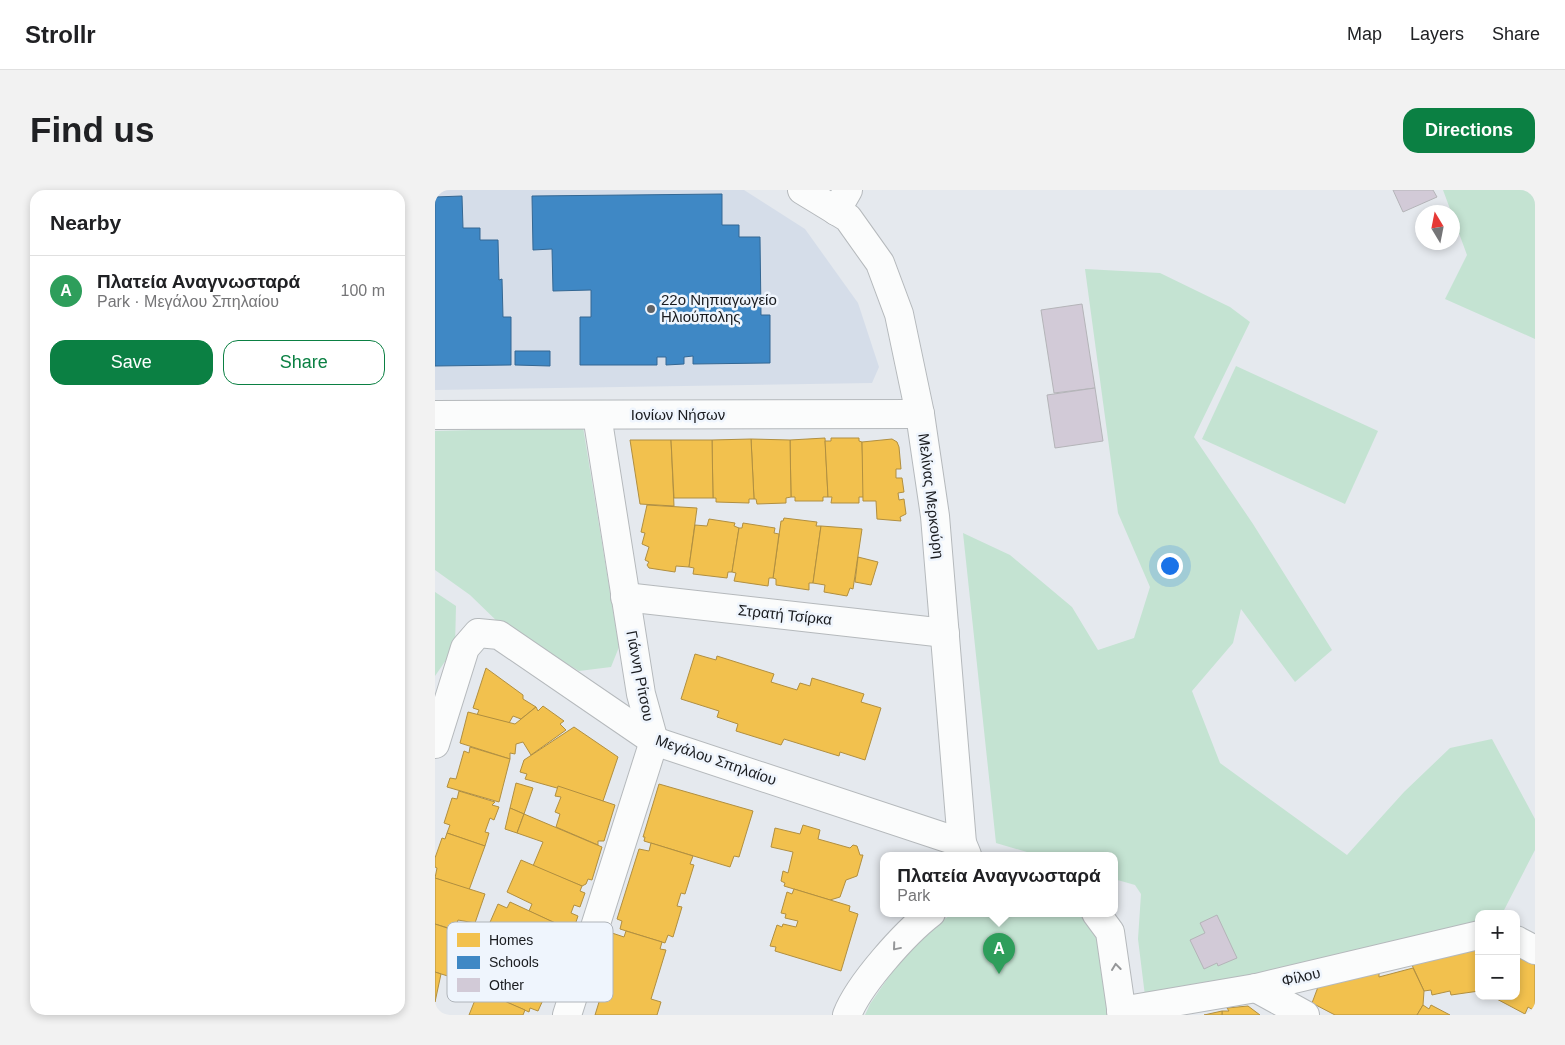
<!DOCTYPE html>
<meta charset="utf-8">
<style>
body{margin:0;font-family:Arial,sans-serif;background:#f2f2f2;color:#202124}
.controls{position:absolute;right:15px;bottom:15px;display:grid;overflow:hidden;border-radius:10px;box-shadow:0 2px 8px #0003}
.controls button{width:45px;height:45px;display:grid;place-items:center;padding:0;border:0;border-bottom:1px solid #e0e0e0;background:#fff;color:#202124;font:25px sans-serif}
.compass{position:absolute;left:980px;top:15px;width:45px;height:45px;border-radius:50%;background:#fff;box-shadow:0 2px 8px #0003;rotate:350deg}
.you{position:absolute;left:734px;top:375px;width:18px;height:18px;margin:-12px;border:4px solid #fff;border-radius:50%;background:#1a73e8;box-shadow:0 0 0 8px #1a73e833}
.badge{display:grid;place-items:center;width:32px;height:32px;border-radius:50%;background:#0b8043;color:#fff;font-size:16px;font-weight:700}
.pin{position:absolute;translate:-50% -41px;filter:drop-shadow(0 1px 2px #0008)}
.pin::after{content:'';position:absolute;top:26px;width:18px;height:15px;background:inherit;clip-path:polygon(0 0,100% 0,50% 100%)}
.popup{position:absolute;left:445px;top:662px;width:238px;height:65px;box-sizing:border-box;display:grid;place-content:center;border-radius:10px;background:#fff;filter:drop-shadow(0 1px 4px #0005);font-size:16px;white-space:nowrap;color:#757577}
.popup b{font-size:19px;color:#202124}
.popup::after{content:'';position:absolute;left:50%;top:100%;margin-left:-10px;border:10px solid transparent;border-top-color:#fff}
.list{margin:0;padding:0;list-style:none}
h2{display:flex;justify-content:space-between;align-items:center;height:65px;margin:0;padding:0 20px;font-size:21px}
h2 small{font-size:16px;font-weight:400;color:#757577}
.list li{display:grid;grid-template-columns:32px 1fr auto;gap:15px;align-items:center;box-sizing:border-box;height:70px;padding:0 20px;border-top:1px solid #e0e0e0}
.list b{display:block;font-size:19px;white-space:nowrap}
.list p{margin:0;font-size:16px;white-space:nowrap;color:#757577}
.list em{font-size:16px;font-style:normal;color:#757577}
.actions{display:flex;gap:10px;padding:15px 20px}
.actions a{flex:1;padding:11px 0;border:1px solid #0b8043;border-radius:15px;text-align:center;font-size:18px;color:#0b8043}
.actions .main{background:#0b8043;color:#fff}
.map{position:relative;flex:none;width:1100px;height:825px;overflow:hidden;border-radius:15px}
header{display:flex;align-items:center;gap:30px;box-sizing:border-box;height:70px;padding:0 25px;background:#fff;border-bottom:1px solid #e0e0e0}
header strong{font-size:24px}
nav{display:flex;gap:28px;margin-inline-start:auto;font-size:18px}
.intro{display:flex;align-items:center;justify-content:space-between;box-sizing:border-box;height:120px;padding:0 30px}
h1{margin:0;font-size:35px}
.button{padding:12px 22px;border-radius:15px;background:#0b8043;color:#fff;font-size:18px;font-weight:700}
main{display:flex;gap:30px;padding:0 30px}
aside{flex:1;background:#fff;border-radius:15px;box-shadow:0 2px 8px #0003}
.map>svg:first-child{display:block}
.built{fill:#d5dde9}
.green{fill:#c4e3d2}
.homes{fill:#f2c14e;stroke:#b18f40}
.schools{fill:#3f88c5;stroke:#346793}
.building{fill:#d2cad7;stroke:#b4b4b8}
.lines{fill:none;stroke-linecap:round;stroke-linejoin:round}
.minor-casing{stroke:#b5b9bc;stroke-width:30}
.tertiary-casing{stroke:#b5b9bc;stroke-width:30}
.minor{stroke:#fbfcfc;stroke-width:28}
.tertiary{stroke:#fbfcfc;stroke-width:28}
.oneway{stroke:#959799}
.poi-dot{fill:#606367;stroke:#eff5fd;stroke-width:2}
.labels{text-anchor:middle;stroke-width:5;stroke-linejoin:round;paint-order:stroke}
.poi-label{font-size:15px;fill:#191b1f;stroke:#eff5fd;text-anchor:start}
.street-label{font-size:15px;fill:#191b1f;stroke:#eff5fd}
.key{fill:#eff5fd;stroke:#afb4ba;stroke-width:1}
.key-label{font-size:14px;fill:#191b1f}
</style>
<header>
<strong>Strollr</strong>
<nav><a>Map</a><a>Layers</a><a>Share</a></nav>
</header>
<div class="intro"><h1>Find us</h1><a class="button">Directions</a></div>
<main>
<aside>
<h2>Nearby<small></small></h2>
<ul class="list">
<li><span class="badge" style="background:#2e9e5b">A</span><div><b>Πλατεία Αναγνωσταρά</b><p>Park · Μεγάλου Σπηλαίου</p></div><em>100 m</em></li>
</ul>
<div class="actions"><a class="main">Save</a><a>Share</a></div>
</aside>
<div class="map">
<svg width="1100" height="825" viewBox="0 0 1100 825">
<rect width="100%" height="100%" fill="#e5e9ee"/>
<path class="built" d="M0,0H309L370,39L423,113L444,177L437,193L0,200Z"/>
<g class="green">
<path d="M1008,0H1100V149L1010,109L1032,65Z"/>
<path d="M650,79L725,83L795,117L815,132L759,247L818,334L897,460L860,492L806,419L798,453L757,501L785,573L912,665L969,602L1015,558L1057,549L1100,629V660L1067,724H1044V734L971,753L710,806L703,749L706,704L700,695L679,689V665H602L561,653L528,343L575,365L637,417L663,460L699,448L715,397L683,323Z"/>
<path d="M801,176L943,241L910,314L767,249Z"/>
<path d="M148,237L184,457L176,477L144,481L67,436L35,405L0,380V241Z"/>
<path d="M0,402L21,416L20,457L0,486Z"/>
<path d="M519,723H647C677,745 674,792 678,825H430L435,814L481,747Z"/>
</g>
<g class="homes">
<path d="M390,248L393,307H388V311H360V307H356L355,250Z"/>
<path d="M396,248H424V251L427,252L429,307H424V313H396L397,307H393L390,251H396Z"/>
<path d="M316,249L355,250L356,307L351,308V313L322,314L321,309H319Z"/>
<path d="M316,249L319,309H314V313L281,312V308H278L277,250Z"/>
<path d="M457,249L462,252L464,257L466,279H461V288H467L469,302L463,303L464,310L469,309L471,324L465,327L466,331L442,329L441,311H428L427,252Z"/>
<path d="M195,250H236L239,316L205,314Z"/>
<path d="M236,250H277L278,308H239Z"/>
<path d="M212,315L262,318L254,377L241,376L240,382L214,378L212,375L214,372L210,370L214,357L207,354L210,343L206,342Z"/>
<path d="M349,328L382,332L381,336H386L378,393H374V400L341,395V389L338,388L346,331H348Z"/>
<path d="M274,329L300,333L299,336L304,338L297,382H293L292,388L258,384L259,378L254,377L260,335L272,336Z"/>
<path d="M308,333L340,338L339,343L344,344L338,388H334L333,396L299,391L301,383L297,382L304,338H307Z"/>
<path d="M386,336L427,339L418,399L415,398L412,406L389,402L390,395L378,393Z"/>
<path d="M423,367L443,372L436,395L420,392Z"/>
<path d="M260,464L281,470L282,466L339,484L336,492L362,500L365,493L375,496L377,488L429,504L426,512L446,518L430,570L405,562L404,566L349,549L346,555L301,541L303,534L282,527L284,521L246,509Z"/>
<path d="M51,478L88,505V509L101,517L86,529L78,526L74,533L42,525L44,520L38,518Z"/>
<path d="M108,516L129,531L125,534L131,540L96,565L88,552L81,554L80,564L75,563V569L25,553L33,522L80,534L101,517L103,521Z"/>
<path d="M139,537L183,567L168,611L90,589L92,584L85,582L89,570Z"/>
<path d="M35,557L75,569L64,612L12,597L15,588L21,589L29,561L34,563Z"/>
<path d="M81,593L98,598L89,624L75,618Z"/>
<path d="M224,594L318,621L304,667L299,666L295,677L209,651L210,647H208Z"/>
<path d="M123,596L180,615L169,651H163V655L121,637L125,624L120,622L126,607L120,606Z"/>
<path d="M24,601L60,612L57,615L64,617L59,630L55,628L50,642L54,643L50,656L12,643L15,635L9,633L17,608L22,609Z"/>
<path d="M75,618L89,624L82,643L70,639Z"/>
<path d="M89,624L167,657L157,690L153,689L151,694L147,696L98,676L108,652L82,643Z"/>
<path d="M368,635L385,640L383,649L415,658L418,655L422,656L425,665H428L422,686L411,690L405,707L395,710L349,696L350,693L346,691L348,681L353,683L358,662L336,657L340,638L365,644Z"/>
<path d="M12,643L50,656L34,700L0,688L2,678L0,677V668L7,648L10,649Z"/>
<path d="M216,653L258,666L255,674L259,675L250,704L246,703L242,716L247,717L238,747L233,745L230,753L185,739L187,731L182,729L204,659L214,661Z"/>
<path d="M86,670L147,696L145,701L150,703L145,717L139,715L136,723L143,726L139,738L132,735L131,738L94,721L97,714L72,702Z"/>
<path d="M0,688L50,704L40,733L23,730L20,740L0,734Z"/>
<path d="M359,699L415,716L414,721L423,724L406,781L340,761L341,757L335,756L342,735L347,737L348,734L361,737L363,731L350,728L351,724L346,723L352,702L357,704Z"/>
<path d="M75,712L131,738L129,742L139,747L125,780L115,776L112,780L50,752L52,747L49,746L63,714L72,718Z"/>
<path d="M0,734L33,745L19,788L0,782Z"/>
<path d="M191,741L227,752L225,759L231,760L216,809L226,812L222,825H160L173,783L165,780L177,743L189,747Z"/>
<path d="M62,758L112,780L111,783L115,785L110,797L113,799L103,821L95,818L94,822L44,800L50,788L39,784L48,765L56,769Z"/>
<path d="M1044,758V801L1016,805L1015,801L997,805L996,800L989,801L977,775Z"/>
<path d="M1081,759L1100,769V821L1093,817L1090,824L1058,807L1081,806Z"/>
<path d="M978,778L989,801L988,815L982,825H900L877,813L883,797L944,782V787Z"/>
<path d="M0,782L6,784L0,812Z"/>
<path d="M44,800L90,820L88,825H34Z"/>
<path d="M988,815L994,819L996,815L1015,825H982Z"/>
<path d="M813,816L825,825H787V821H794L792,818Z"/>
<path d="M787,821V825H769Z"/>
</g>
<g class="schools">
<path d="M287,4V35H304V47H325L326,125H335V173L258,174V166L249,167V174L231,175V167H222V175H145V127H156V100L118,101L117,59L98,60L97,6Z"/>
<path d="M27,6L28,38H45V50H63L64,90L67,89L68,127H76V175L0,176V7Z"/>
<path d="M80,161H115V176L80,175Z"/>
</g>
<g class="building">
<path d="M958,0H998L1002,7L968,22Z"/>
<path d="M647,114L660,198L619,203L606,120Z"/>
<path d="M660,198L668,251L620,258L612,205Z"/>
<path d="M782,725L802,768L783,776L782,773L769,779L755,750L770,743L765,733Z"/>
</g>
<g class="lines">
<defs>
<g id="minor">
<path d="M401,21L413,0"/>
<path d="M0,225L485,224"/>
<path d="M190,407L510,443"/>
<path d="M0,554L30,458L43,443L64,445L219,551L527,653"/>
<path d="M1081,750L1100,760"/>
<path d="M821,798L870,825"/>
<path d="M686,821L821,798L1044,745"/>
<path d="M132,825L219,551L206,504L162,225"/>
</g>
<g id="tertiary">
<path d="M367,0L413,28L445,73L464,124L485,224L500,326L527,653L532,665"/>
<path d="M661,723L675,742L687,825"/>
<path d="M412,825C424,794 470,743 496,723"/>
</g>
</defs>
<use href="#minor" class="minor-casing"/>
<use href="#tertiary" class="tertiary-casing"/>
<use href="#minor" class="minor"/>
<use href="#tertiary" class="tertiary"/>
</g>
<defs><path id="oneway-chevron" d="M-2-3.5L2.5 0L-2 3.5" fill="none" stroke-width="1.6" stroke-linecap="round" stroke-linejoin="round" transform="scale(1.25)"/></defs>
<g class="oneway">
<use href="#oneway-chevron" transform="translate(461 757) rotate(130)"/>
<use href="#oneway-chevron" transform="translate(681 777) rotate(-97)"/>
</g>
<circle class="poi-dot" cx="216" cy="119" r="5"/>
<g class="labels">
<g class="poi-label">
<text x="226" y="115">22ο Νηπιαγωγείο<tspan x="226" dy="17">Ηλιούπολης</tspan></text>
</g>
<g class="street-label">
<text x="243" y="230">Ιονίων Νήσων</text>
<text transform="translate(496 306) rotate(83)" y="5">Μελίνας Μερκούρη</text>
<text transform="translate(350 425) rotate(6)" y="5">Στρατή Τσίρκα</text>
<text transform="translate(205 486) rotate(79)" y="5">Γιάννη Ρίτσου</text>
<text transform="translate(281 570) rotate(19)" y="5">Μεγάλου Σπηλαίου</text>
<text transform="translate(866 787) rotate(-13)" y="5">Φίλου</text>
</g>
</g>
<rect x="12" y="732" width="166" height="80" rx="8" class="key"/>
<rect x="22" y="743" width="23" height="14" fill="#f2c14e"/>
<rect x="22" y="766" width="23" height="13" fill="#3f88c5"/>
<rect x="22" y="788" width="23" height="14" fill="#d2cad7"/>
<g class="key-label">
<text x="54" y="755">Homes</text>
<text x="54" y="777">Schools</text>
<text x="54" y="800">Other</text>
</g>
</svg>
<div class="controls">
<button>+</button>
<button>−</button>
</div>
<svg class="compass" viewBox="-18 -18 36 36"><path d="M0-13l5 13h-10z" fill="#e53935"/><path d="M0 13l5-13h-10z" fill="#757577"/></svg>
<div class="you"></div>
<div class="pin badge" style="left:564px;top:784px;background:#2e9e5b">A</div>
<div class="popup"><b>Πλατεία Αναγνωσταρά</b>Park</div>
</div>
</main>
